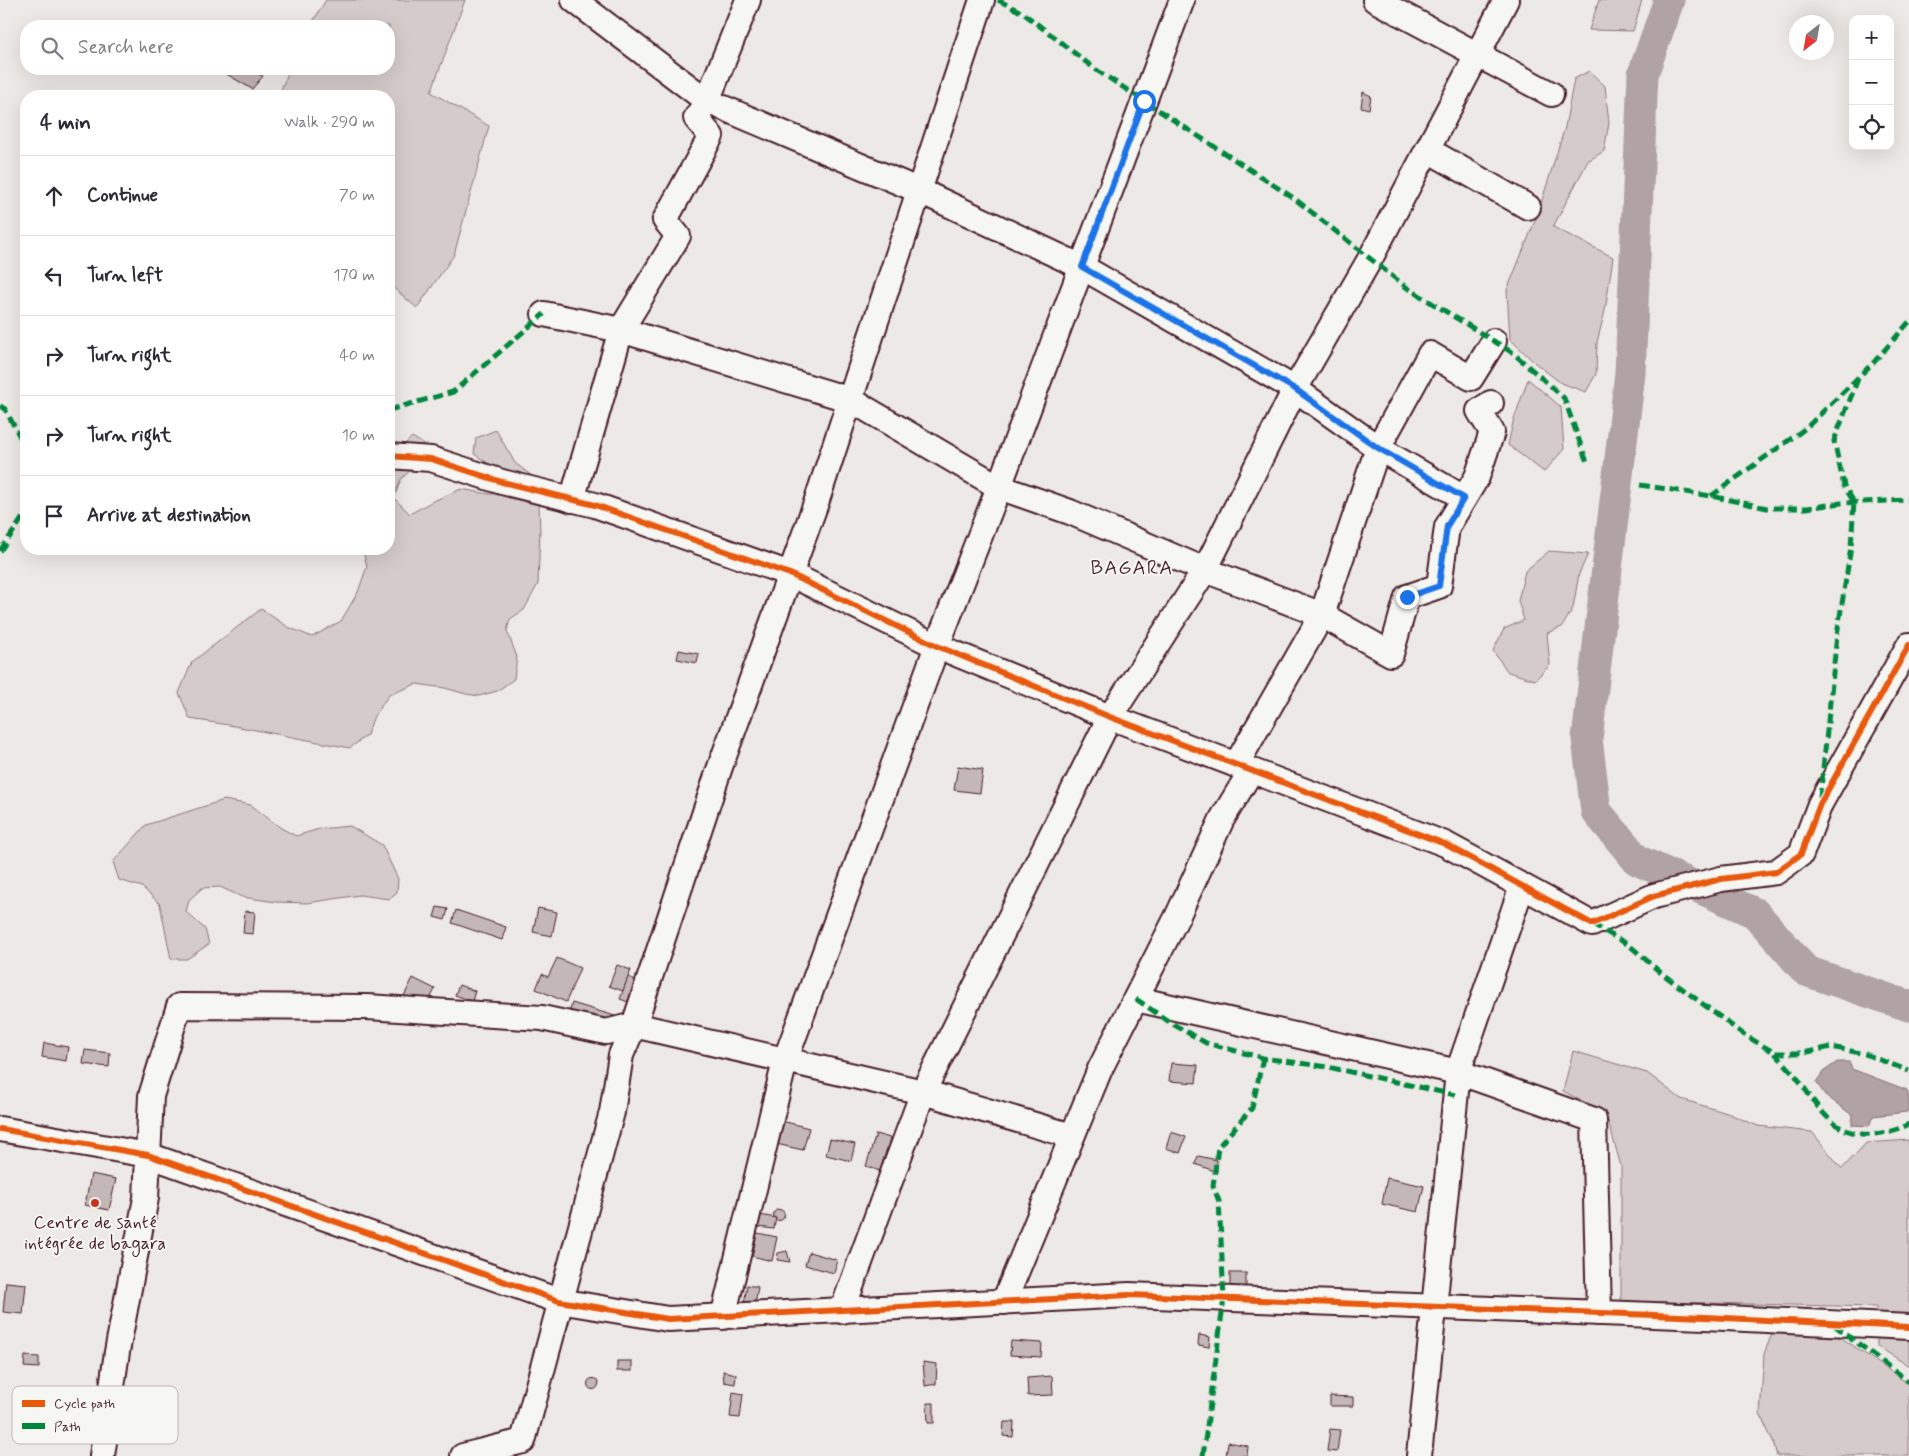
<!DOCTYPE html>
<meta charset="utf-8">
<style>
body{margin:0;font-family:Mynerve,sans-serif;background:#f2f2f3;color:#2b2b33}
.controls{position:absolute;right:15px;top:15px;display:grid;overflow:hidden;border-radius:10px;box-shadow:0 5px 20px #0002}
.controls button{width:45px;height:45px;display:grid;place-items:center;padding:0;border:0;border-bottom:1px solid #e1e1e2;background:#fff;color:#2b2b33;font:25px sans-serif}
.compass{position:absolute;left:1789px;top:15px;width:45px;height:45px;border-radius:50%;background:#fff;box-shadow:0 5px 20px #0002;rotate:211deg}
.stop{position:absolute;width:15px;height:15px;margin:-11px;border:4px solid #1a73e8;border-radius:50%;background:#fff}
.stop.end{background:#1a73e8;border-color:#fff;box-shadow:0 1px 5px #0008}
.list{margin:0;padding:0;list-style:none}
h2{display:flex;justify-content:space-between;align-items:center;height:65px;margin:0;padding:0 20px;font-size:21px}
h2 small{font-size:16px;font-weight:400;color:#7c7c81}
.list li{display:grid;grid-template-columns:32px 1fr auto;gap:15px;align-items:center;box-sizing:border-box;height:80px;padding:0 20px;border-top:1px solid #e1e1e2}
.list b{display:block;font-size:19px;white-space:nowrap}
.list em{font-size:16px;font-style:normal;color:#7c7c81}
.icon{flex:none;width:28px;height:28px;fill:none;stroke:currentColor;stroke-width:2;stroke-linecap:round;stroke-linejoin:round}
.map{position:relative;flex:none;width:1909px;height:1456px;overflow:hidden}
.search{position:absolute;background:#fff;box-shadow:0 5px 20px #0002;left:20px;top:20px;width:375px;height:55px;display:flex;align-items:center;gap:12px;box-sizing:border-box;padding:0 18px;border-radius:20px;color:#7c7c81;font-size:19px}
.panel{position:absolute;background:#fff;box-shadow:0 5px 20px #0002;left:20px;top:90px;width:375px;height:465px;border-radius:20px}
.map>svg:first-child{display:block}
.green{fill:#d4cbca;stroke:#8f757a}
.water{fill:#b1a2a3;stroke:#886e73}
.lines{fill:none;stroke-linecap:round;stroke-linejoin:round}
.river{stroke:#b1a2a3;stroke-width:31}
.building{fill:#c4b7b7;stroke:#4a1f2b}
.minor-casing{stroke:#4a1f2b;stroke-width:28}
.minor{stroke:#f6f6f2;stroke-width:24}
.quiet{stroke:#00873e;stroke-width:5;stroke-dasharray:10 5;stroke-linecap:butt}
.cycleway-casing{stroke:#f6f6f2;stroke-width:9}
.cycleway{stroke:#e8590c;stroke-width:6}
.route{stroke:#1a73e8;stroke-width:6}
.poi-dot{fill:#c8321e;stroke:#f6f6f2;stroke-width:2}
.labels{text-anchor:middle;stroke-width:4;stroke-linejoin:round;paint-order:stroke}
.poi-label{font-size:18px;fill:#4a1f2b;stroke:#f6f6f2}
.quarter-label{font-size:20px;letter-spacing:1px;fill:#4a1f2b;stroke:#f6f6f2}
.key{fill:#f6f6f2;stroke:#c2b6b6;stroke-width:1}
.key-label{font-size:14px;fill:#4a1f2b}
</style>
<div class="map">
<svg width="1909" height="1456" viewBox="0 0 1909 1456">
<rect width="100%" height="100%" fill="#ece9e6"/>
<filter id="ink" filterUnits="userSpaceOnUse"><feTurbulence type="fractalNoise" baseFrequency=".02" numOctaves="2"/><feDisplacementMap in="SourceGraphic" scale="10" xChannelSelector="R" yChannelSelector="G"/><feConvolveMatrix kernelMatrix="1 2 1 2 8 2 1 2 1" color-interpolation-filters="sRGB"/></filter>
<g filter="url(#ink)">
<g class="green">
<path d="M326,0H465L431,92L489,126L454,255L417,308L389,284V96H278L290,69H389V26H310Z"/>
<path d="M1599,0H1642L1633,31L1589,30Z"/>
<path d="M1589,71L1605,86L1609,123L1604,151L1588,161L1553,227L1613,257L1605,311L1597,342L1596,374L1586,392L1561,383L1535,363L1510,339L1507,290L1537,216L1565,127L1574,79Z"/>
<path d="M1528,379L1561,407L1564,449L1544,472L1508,445L1513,422Z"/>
<path d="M496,430L515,463L536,479L539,504L540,531L538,584L524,610L510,619L507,631L517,657L514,679L497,691L479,696L466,694L445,688L416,684L389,695L374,716L367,735L350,748L229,725L190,719L179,693L192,662L261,609L288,627L312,637L341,621L358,592L367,566L362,549H389V460L412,437L433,450L401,479L394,498L410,514L431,502L461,489L489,494L512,493L500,471L474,454L476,438Z"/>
<path d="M1549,551L1588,554L1579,574L1573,608L1562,627L1547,633L1550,665L1535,680L1508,672L1493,651L1504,629L1524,620L1518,601L1525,571Z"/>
<path d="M224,800L251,805L281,828L296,836L319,829L350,826L382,845L398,879L397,892L389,899L360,895L307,903L276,902L242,897L220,887L202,888L189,900L186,912L205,929L209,944L187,959H171L160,904L142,887L119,880L113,862L146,825Z"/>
<path d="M1573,1051L1647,1073L1681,1099L1727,1113L1758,1126L1812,1132L1842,1169L1866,1143L1909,1140V1366L1877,1346L1876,1307L1621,1301V1166L1606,1114L1563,1091Z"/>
<path d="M1773,1331L1839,1336L1909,1384V1456H1777L1773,1442L1760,1414L1764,1354Z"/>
</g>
<path class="water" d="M1837,1062H1849L1852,1069L1907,1090C1909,1095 1909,1106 1907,1112L1873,1116L1869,1126L1852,1125V1115L1825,1095L1816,1082L1823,1072Z"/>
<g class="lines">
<path class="river" d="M1669,0L1643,74L1630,373L1587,739L1596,811L1637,860L1755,913L1806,971L1909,1006"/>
</g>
<g class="building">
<path d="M218,69H246L263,76L252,89Z"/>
<path d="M1363,92L1371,96L1369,109L1361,107Z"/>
<path d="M679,650L699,654L697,663L677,659Z"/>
<path d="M958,766L983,770L980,793L954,790Z"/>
<path d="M437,907L448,909L445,920L434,917Z"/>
<path d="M538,908L557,912L552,936L533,932Z"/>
<path d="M456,910L506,927L502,940L452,923Z"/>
<path d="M245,911L255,912L253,934L243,933Z"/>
<path d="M557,958L580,968L566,1002L536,989L542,974L548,977Z"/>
<path d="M617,965L631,970L623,991L609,986Z"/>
<path d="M628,977L642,982L634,1004L620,999Z"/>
<path d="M413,978L435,989L426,1007L404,996Z"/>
<path d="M459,985L475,991L472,1001L455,995Z"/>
<path d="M572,1003L615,1016L606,1032L568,1017Z"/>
<path d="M44,1043L68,1047L66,1061L42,1057Z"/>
<path d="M85,1050L110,1053L109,1067L83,1064Z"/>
<path d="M1171,1063L1198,1065L1196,1083L1169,1081Z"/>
<path d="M782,1121L809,1128L803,1150L776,1144Z"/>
<path d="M1171,1132L1186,1137L1180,1153L1166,1148Z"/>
<path d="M876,1134L890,1138L880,1171L866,1166Z"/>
<path d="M830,1139L855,1144L851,1161L826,1155Z"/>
<path d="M1198,1156L1217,1160V1172L1195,1164Z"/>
<path d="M91,1174L116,1179L109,1210L85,1205Z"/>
<path d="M1387,1178L1424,1186L1418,1212L1382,1204Z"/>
<circle cx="779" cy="1215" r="5.5"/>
<path d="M760,1215L776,1218L774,1229L758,1227Z"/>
<path d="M757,1233L777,1237L772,1261L752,1256Z"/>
<path d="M787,1251L790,1262L777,1260L778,1253Z"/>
<path d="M809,1252L837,1260L834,1273L805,1265Z"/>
<rect x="1230" y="1273" width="16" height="18"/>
<path d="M6,1282L26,1284L23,1314L3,1312Z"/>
<path d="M747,1285L758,1287L755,1305L744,1304Z"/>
<path d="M1199,1335L1210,1337L1209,1347L1198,1345Z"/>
<path d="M1011,1341L1042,1343L1041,1357L1010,1355Z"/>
<path d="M25,1356L39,1357V1368L24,1367Z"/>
<rect x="617" y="1361" width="15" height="10"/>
<path d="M923,1362L937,1364L936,1384L925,1386Z"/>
<path d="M723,1371L736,1374L735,1384L724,1382Z"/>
<path d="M1052,1376L1053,1395L1028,1396L1027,1378Z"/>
<circle cx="593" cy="1384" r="5.5"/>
<path d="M733,1392L743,1394L740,1418L730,1417Z"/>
<path d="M1330,1396L1353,1397V1406H1330Z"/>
<path d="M927,1403H934V1423H928Z"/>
<path d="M1004,1422H1014L1013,1437L1003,1436Z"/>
<path d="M1330,1429L1340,1430L1337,1452L1327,1451Z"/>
<path d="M1228,1442L1248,1446L1247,1456H1226Z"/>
</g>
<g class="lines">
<defs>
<g id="minor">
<path d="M574,0L707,101L920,191L1082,267L1295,389L1378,448L1464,498"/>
<path d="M1375,0L1551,94"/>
<path d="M1428,150L1528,207"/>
<path d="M544,314L621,330L851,400L999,487L1070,512L1205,570L1322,615L1391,654L1407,597L1439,586L1447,527L1477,477L1492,432L1479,411L1491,403"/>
<path d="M389,456L431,459L502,482L595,505L790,574L937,646L1110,717L1445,844L1592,924L1654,896L1721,879L1776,872L1801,854L1820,804L1909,645"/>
<path d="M572,500L621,330L678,236L665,220L711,136L696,118L707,101L748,0"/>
<path d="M1236,765L1322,615L1378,448L1430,354L1471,378L1494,341"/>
<path d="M1136,999L1458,1072L1594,1120L1599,1313"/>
<path d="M0,1129L148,1155L559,1301L668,1319L1129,1295L1705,1317L1909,1327"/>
<path d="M1004,1302L1100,1069L1178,915L1222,819L1251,771"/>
<path d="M842,1311L923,1092L1110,717L1205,570L1295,389L1370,259L1506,0"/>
<path d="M723,1317L785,1061L937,646L999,487L1182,0"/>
<path d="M102,1456L117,1352L146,1198L151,1096L179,1006L367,1007L542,1018L606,1032L634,1025L923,1092L1072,1136"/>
<path d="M463,1456L523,1441L612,1112L621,1055L634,1025L720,767L816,503L982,0"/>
<path d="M1419,1456L1458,1072L1522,886"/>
</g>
</defs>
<use href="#minor" class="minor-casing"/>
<use href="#minor" class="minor"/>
<g class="quiet">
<path d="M998,0L1023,13L1095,69L1295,199L1406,287L1513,353L1564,398L1588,465"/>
<path d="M0,406L5,409L26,448"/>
<path d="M389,410L453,392L544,314"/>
<path d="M1640,485L1711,496L1767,508H1807L1841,503L1909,500"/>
<path d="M1711,496L1806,428L1875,361L1909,322"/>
<path d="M0,551L26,513"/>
<path d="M1820,798L1837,635L1851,547L1854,502L1844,486L1834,441L1859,376"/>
<path d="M1592,924L1629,945L1660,972L1743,1034L1775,1053H1803L1831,1047L1865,1054L1909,1071"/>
<path d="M1136,999L1171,1023L1206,1043L1263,1058L1328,1067L1455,1095"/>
<path d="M1775,1053C1782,1061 1791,1070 1798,1079C1819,1108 1834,1138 1875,1134C1888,1132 1898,1130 1909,1124"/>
<path d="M1834,1325L1909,1382"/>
<path d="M1203,1456L1224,1298L1219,1201L1213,1186L1218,1147L1252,1108L1263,1058"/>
</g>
<defs>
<g id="cycleway">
<path d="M389,456L431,459L502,482L595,505L790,574L937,646L1110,717L1445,844L1592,924L1654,896L1721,879L1776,872L1801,854L1820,804L1909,645"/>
<path d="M0,1129L148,1155L559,1301L668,1319L1129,1295L1705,1317L1909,1327"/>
</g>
</defs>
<use href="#cycleway" class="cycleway-casing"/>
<use href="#cycleway" class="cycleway"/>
</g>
</g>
<g class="lines" filter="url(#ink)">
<path class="route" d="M1144,101L1082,267L1295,389L1378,448L1464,498L1447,526L1439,586L1407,597"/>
</g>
<circle class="poi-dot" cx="95" cy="1203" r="5"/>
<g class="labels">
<g class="poi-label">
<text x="95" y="1228">Centre de santé<tspan x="95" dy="21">intégrée de bagara</tspan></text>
</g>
<g class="quarter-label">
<text x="1132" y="574">BAGARA</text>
</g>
</g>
<rect x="12" y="1386" width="166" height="58" rx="8" class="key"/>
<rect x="22" y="1400" width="23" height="7" fill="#e8590c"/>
<rect x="22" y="1423" width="23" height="6" fill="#00873e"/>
<g class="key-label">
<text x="54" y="1408">Cycle path</text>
<text x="54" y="1431">Path</text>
</g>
</svg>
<div class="controls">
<button>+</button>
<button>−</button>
<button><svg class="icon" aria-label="locate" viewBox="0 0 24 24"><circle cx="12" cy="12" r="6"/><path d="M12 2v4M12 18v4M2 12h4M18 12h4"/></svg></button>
</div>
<svg class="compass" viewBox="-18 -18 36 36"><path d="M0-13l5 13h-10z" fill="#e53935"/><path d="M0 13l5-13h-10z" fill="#7c7c81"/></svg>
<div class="stop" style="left:1144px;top:101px"></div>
<div class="stop end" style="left:1407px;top:597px"></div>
<div class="search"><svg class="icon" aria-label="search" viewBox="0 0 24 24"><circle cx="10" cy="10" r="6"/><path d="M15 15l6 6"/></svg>Search here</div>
<section class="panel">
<h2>4 min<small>Walk · 290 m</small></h2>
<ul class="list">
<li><svg class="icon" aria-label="ahead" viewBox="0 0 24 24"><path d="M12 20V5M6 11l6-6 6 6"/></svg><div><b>Continue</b></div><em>70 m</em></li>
<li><svg class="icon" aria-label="left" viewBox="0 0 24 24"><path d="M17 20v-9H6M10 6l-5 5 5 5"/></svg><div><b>Turn left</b></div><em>170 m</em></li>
<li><svg class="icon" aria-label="right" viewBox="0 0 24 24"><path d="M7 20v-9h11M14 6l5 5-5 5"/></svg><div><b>Turn right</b></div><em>40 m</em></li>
<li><svg class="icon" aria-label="right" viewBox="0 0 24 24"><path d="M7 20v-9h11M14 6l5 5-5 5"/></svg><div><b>Turn right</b></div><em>10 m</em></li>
<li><svg class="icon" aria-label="arrive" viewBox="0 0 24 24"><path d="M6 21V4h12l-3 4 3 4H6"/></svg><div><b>Arrive at destination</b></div></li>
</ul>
</section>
</div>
